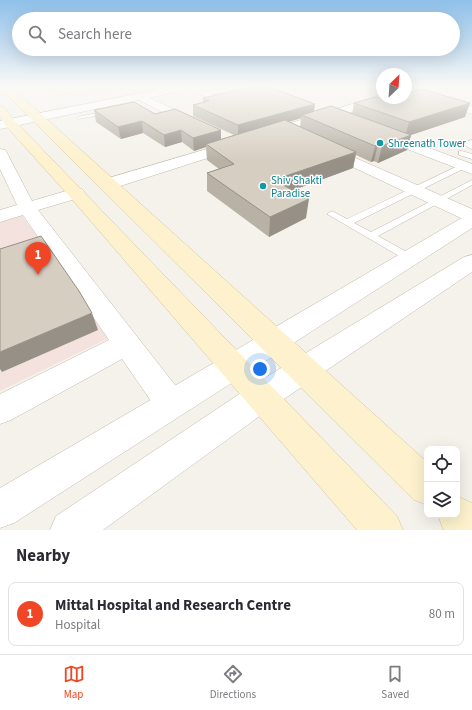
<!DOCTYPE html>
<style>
body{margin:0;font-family:"Source Sans 3",sans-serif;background:#f7f7f7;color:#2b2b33}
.controls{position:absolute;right:12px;bottom:12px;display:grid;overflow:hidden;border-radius:8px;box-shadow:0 4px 16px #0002}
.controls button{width:36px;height:36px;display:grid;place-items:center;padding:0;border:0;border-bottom:1px solid #e1e1e2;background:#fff;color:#2b2b33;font:20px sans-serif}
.compass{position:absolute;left:376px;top:68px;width:36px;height:36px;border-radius:50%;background:#fff;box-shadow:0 4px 16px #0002;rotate:25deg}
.you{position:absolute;left:260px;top:369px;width:14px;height:14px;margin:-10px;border:3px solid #fff;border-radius:50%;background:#1a73e8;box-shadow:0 0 0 6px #1a73e833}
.badge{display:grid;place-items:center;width:26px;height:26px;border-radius:50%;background:#f14625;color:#fff;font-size:13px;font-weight:700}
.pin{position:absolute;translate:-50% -33px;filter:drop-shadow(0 1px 2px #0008)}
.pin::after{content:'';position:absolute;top:21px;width:14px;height:12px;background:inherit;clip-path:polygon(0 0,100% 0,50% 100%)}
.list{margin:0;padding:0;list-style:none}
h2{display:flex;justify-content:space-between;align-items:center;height:52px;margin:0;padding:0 16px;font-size:17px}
h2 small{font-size:13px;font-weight:400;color:#7c7c81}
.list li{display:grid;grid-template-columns:26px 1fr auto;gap:12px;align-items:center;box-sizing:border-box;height:64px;margin:0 8px 8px;padding:0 8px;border:1px solid #e1e1e2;border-radius:8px}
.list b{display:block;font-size:15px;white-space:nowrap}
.list p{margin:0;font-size:13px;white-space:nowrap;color:#7c7c81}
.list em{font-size:13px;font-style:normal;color:#7c7c81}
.icon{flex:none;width:22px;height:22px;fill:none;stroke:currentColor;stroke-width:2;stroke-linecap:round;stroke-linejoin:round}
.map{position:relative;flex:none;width:472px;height:530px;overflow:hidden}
.search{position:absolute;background:#fff;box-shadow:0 4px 16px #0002;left:12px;right:12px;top:12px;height:44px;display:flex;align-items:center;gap:10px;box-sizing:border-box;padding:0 14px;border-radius:22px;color:#7c7c81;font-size:15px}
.sheet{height:124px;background:#fff}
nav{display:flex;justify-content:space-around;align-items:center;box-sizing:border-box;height:56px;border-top:1px solid #e1e1e2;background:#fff;font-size:11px;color:#7c7c81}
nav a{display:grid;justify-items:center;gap:2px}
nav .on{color:#f14625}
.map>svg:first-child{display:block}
.medical{fill:#f4e2df}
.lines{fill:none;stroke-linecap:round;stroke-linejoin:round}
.service-casing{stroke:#c0baae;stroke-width:1}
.minor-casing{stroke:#c0baae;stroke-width:1}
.tertiary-casing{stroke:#c0baae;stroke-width:1}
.secondary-casing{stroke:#d2c59c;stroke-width:1}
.service{fill:#fff;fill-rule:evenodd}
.minor{fill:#fff;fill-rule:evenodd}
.tertiary{fill:#fff;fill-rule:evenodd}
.secondary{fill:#fdf2cd;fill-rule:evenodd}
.wall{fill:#b8b1a6;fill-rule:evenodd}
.shaded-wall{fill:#969087}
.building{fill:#d6cec1;stroke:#969087}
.culture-dot{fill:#0f9aa8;stroke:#fff;stroke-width:1.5}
.labels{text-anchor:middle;stroke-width:3;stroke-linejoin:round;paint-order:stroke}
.far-culture-label{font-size:11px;fill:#0d838f;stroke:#fff;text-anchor:start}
</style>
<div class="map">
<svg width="472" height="530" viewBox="0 0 472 530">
<rect width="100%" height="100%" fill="#f5f2eb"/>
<path class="medical" d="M20,213L111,337L0,391V220Z"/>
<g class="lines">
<defs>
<g id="service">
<path d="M185,86L205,92L236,86H246L211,94L213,96L210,98L185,88Z"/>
<path d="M255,86H264L243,92L240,90Z"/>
<path d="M276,86H286L264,92L261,90Z"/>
<path d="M101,102L113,111V113L78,119V117L106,111L98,104Z"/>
<path d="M472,140V149L467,147L464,143L465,142Z"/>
<path d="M459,151H462L472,154V159L459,155Z"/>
<path d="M462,164H468L469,166L354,223L371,232L472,180V185L378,236L414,256L415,258L414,260H406L327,214L332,211L347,219Z"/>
</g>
<g id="minor">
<path d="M406,88L472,106V114L406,94Z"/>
<path d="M139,93L199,121L201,124L199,127H191L135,98L134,96Z"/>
<path d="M382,95V98H390L389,100L272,138H262L260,135L262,132Z"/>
<path d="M381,130L472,164V174L376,137L374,134L376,131Z"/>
<path d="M234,141L239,142L241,145L239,148L114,188L108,189L102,188L100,184L102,180Z"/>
<path d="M328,146L472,209V222L465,220L323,153L321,150L323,147Z"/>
<path d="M0,149L5,150L7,153L32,201L76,188L82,189L85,193L82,197L38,210L182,394L187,404L182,414L171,418L160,414L122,359L11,420L0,424V394L109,340L23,215L0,222V210L17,205L0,169Z"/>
</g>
<g id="tertiary">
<path d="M177,86H196L191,89L0,129V121Z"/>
<path d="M472,214V228L14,523L0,528V488L465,216Z"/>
<path d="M472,255V272L272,407L103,530H50L56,516L250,387L464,257Z"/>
</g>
<g id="secondary">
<path d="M0,86H10L427,462V505L414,500L0,88Z"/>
<path d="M41,86H55L61,88L126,86L121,89L60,94L42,88Z"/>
<path d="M0,106L4,107L15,121L397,516L403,530H357L70,197L6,126L0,116Z"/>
<path d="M457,496L472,503V530H445L443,529L438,515H457Z"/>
</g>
</defs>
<use href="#service" class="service-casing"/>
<use href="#minor" class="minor-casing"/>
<use href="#tertiary" class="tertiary-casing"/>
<use href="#secondary" class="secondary-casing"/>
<use href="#service" class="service"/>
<use href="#minor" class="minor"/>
<use href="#tertiary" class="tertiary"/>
<use href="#secondary" class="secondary"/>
</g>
<path class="wall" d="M263,89L315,104L314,112L352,114L354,103L386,100L465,117L411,135L407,150L378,163L374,161L371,162L356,155L353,168L293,190L306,218L269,237L207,191V173L219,169L207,160L206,147L194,151L182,142L165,147L143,133L121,139L96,122L94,110L155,114L221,139L234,135L193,116V105L203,103V98ZM301,118L300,127L289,122Z"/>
<g class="shaded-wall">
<path d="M470,103L465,117L411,135L407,150L378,163L382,146L405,137L409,122Z"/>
<path d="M315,104L313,115H302L301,118L238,137V125Z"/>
<path d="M142,121L143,133L121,139L118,127Z"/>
<path d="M181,130L182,142L165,147L164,135Z"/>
<path d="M221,130V143L206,144V147L194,151L193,138Z"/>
<path d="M378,144L374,161L371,162L375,146Z"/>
<path d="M356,152L353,168L272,198L274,180Z"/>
<path d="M309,199L306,218L269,237L270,217Z"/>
<path d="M92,313L98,330L2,372L0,369V352Z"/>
</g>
<g class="building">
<path d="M257,86L263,89L269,87L315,104L238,125L193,105L209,101L203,98Z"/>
<path d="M421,89L470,103L409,122L354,103L376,97L386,100L393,98H406V94Z"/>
<path d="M134,102L155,114L175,109L221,130L193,138L181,130L164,135L142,121L118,127L94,110Z"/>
<path d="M331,106L411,135L382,146L378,144L375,146L302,115Z"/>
<path d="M285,120L356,152L274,180L309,199L270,217L207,173L234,164L206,144Z"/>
<path d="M41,236L79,291L92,313L0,352V249Z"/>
</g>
<linearGradient id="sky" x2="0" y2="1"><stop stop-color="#8fc0ea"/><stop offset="0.54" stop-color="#faf9f6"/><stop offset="1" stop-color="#faf9f6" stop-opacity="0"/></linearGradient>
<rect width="472" height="160" fill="url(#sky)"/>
<g class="culture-dot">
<circle cx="380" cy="143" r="4"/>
<circle cx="263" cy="186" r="4"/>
</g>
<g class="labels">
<g class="far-culture-label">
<text x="388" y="147">Shreenath Tower</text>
<text x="271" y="184">Shiv Shakti<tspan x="271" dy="13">Paradise</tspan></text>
</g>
</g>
</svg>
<div class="controls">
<button><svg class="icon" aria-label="locate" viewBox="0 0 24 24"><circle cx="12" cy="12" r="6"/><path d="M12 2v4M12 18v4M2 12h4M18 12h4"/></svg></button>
<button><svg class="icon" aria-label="layers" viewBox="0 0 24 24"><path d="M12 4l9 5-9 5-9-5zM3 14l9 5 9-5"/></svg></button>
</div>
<svg class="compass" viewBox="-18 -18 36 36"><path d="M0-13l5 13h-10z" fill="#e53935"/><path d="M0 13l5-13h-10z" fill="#7c7c81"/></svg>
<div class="you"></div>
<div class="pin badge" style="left:38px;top:275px">1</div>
<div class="search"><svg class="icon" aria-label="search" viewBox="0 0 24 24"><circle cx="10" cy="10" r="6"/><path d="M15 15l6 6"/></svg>Search here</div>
</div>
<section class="sheet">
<h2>Nearby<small></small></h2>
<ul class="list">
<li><span class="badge">1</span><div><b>Mittal Hospital and Research Centre</b><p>Hospital</p></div><em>80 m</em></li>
</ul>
</section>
<nav>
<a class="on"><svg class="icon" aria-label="map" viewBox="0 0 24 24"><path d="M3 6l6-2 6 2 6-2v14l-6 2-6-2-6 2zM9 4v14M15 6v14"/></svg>Map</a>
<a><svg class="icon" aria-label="directions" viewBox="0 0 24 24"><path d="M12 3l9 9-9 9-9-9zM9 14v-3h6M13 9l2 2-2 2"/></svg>Directions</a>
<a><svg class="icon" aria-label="saved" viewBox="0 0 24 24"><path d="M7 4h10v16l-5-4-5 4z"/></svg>Saved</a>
</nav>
